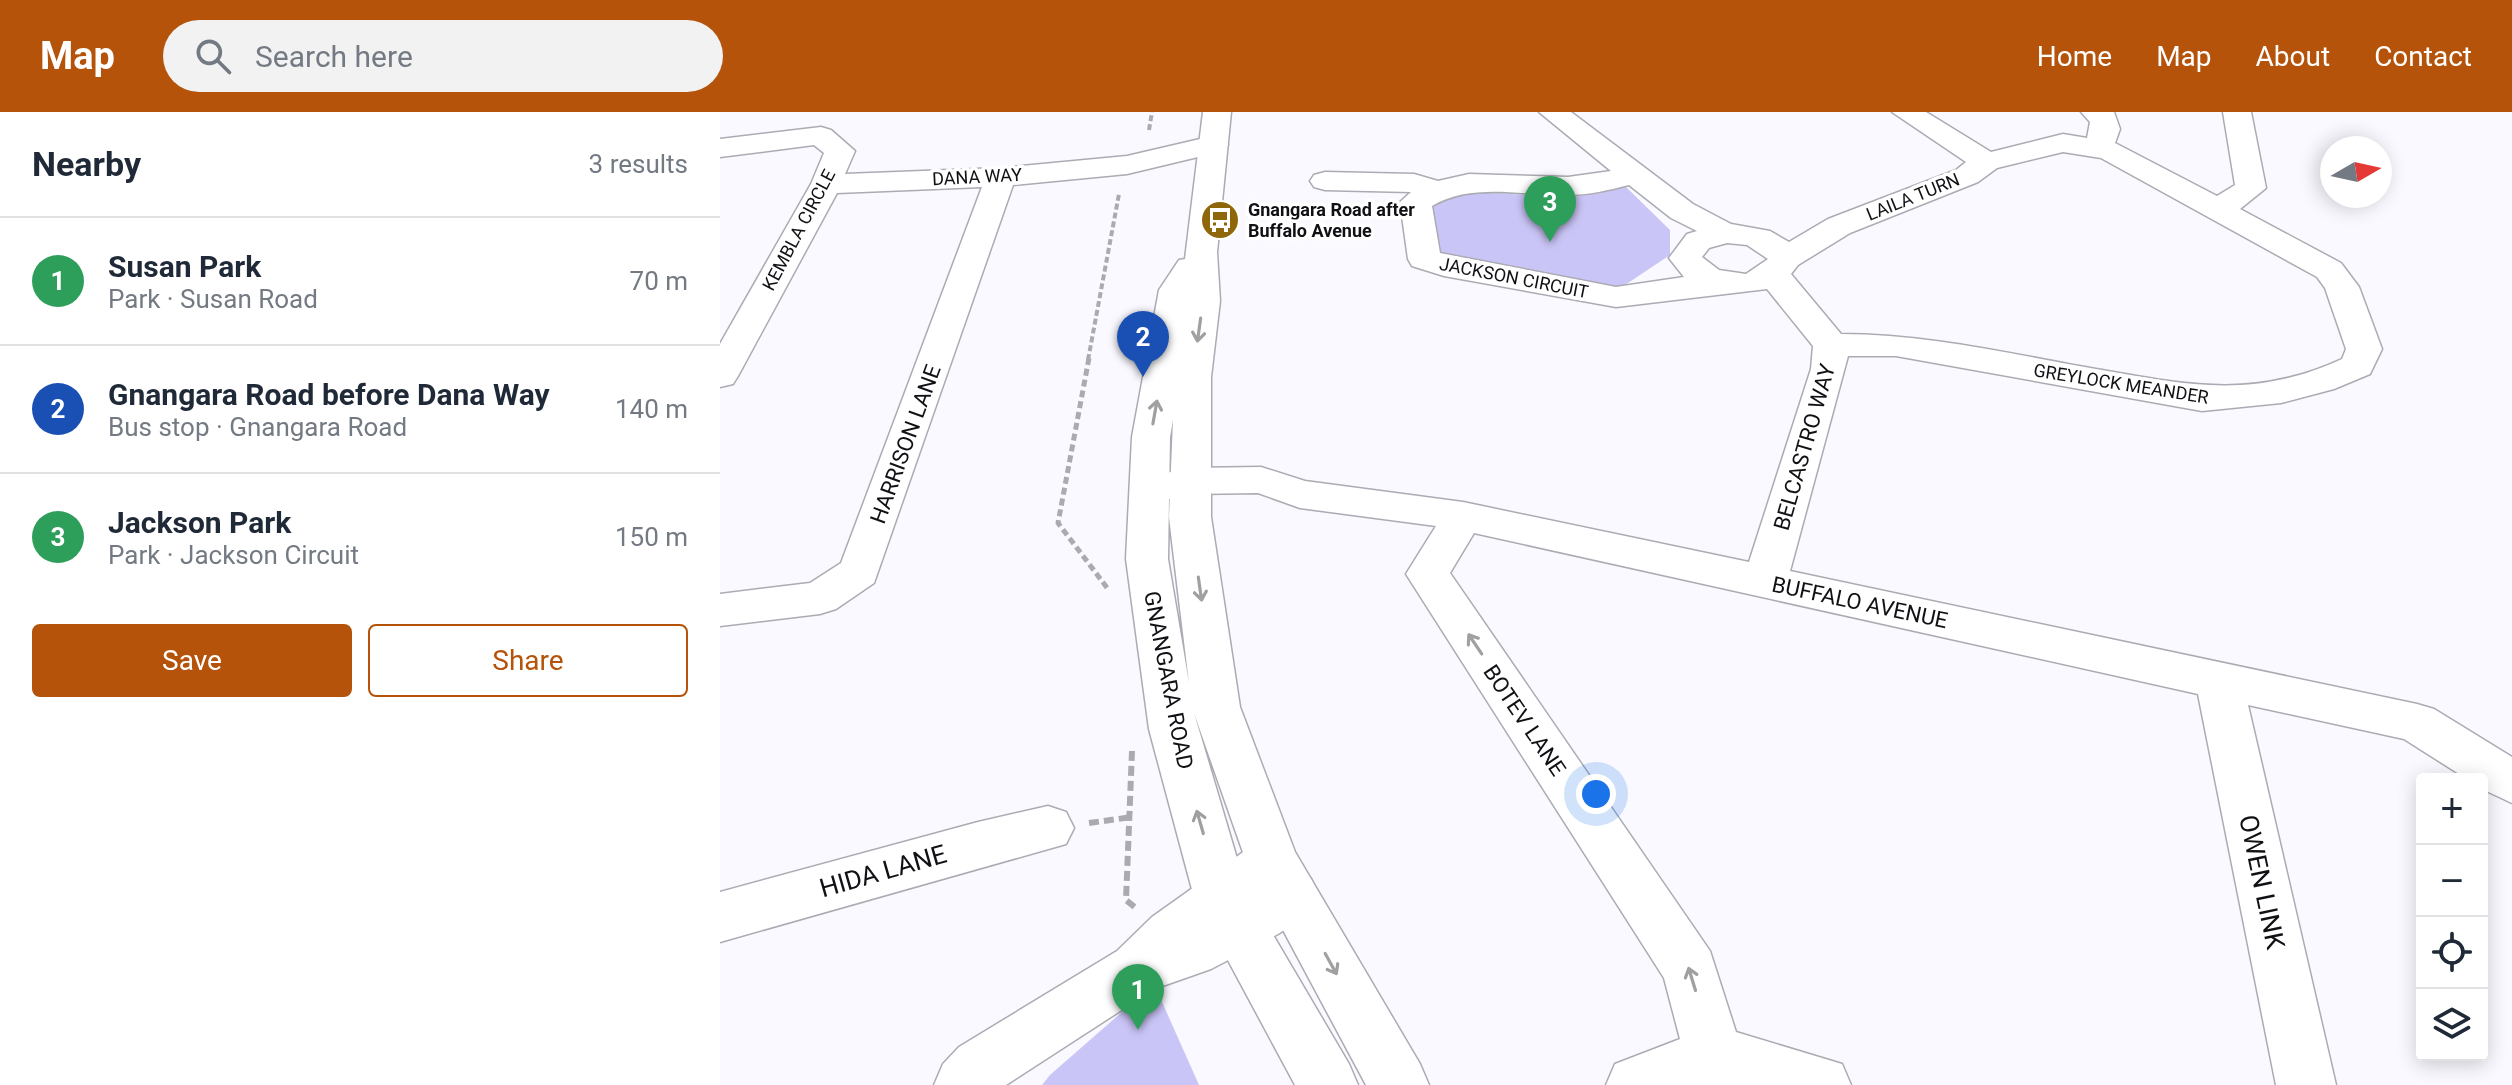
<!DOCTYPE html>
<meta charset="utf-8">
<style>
body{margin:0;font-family:Roboto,sans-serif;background:#f2f2f3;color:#1f2937}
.controls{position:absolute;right:24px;bottom:24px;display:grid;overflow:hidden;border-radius:8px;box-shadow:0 4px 20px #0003}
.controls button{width:72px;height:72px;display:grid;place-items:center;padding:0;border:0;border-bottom:2px solid #e0e1e3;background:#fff;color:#1f2937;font:40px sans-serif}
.compass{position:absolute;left:1600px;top:24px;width:72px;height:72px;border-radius:50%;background:#fff;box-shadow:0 4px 20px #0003;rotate:81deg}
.you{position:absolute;left:876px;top:682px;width:28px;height:28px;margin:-20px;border:6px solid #fff;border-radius:50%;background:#1a73e8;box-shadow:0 0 0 12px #1a73e833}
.badge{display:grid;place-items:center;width:52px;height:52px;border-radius:50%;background:#b45309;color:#fff;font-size:26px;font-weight:700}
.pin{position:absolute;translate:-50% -66px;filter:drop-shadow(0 2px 4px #0008)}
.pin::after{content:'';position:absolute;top:42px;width:28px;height:24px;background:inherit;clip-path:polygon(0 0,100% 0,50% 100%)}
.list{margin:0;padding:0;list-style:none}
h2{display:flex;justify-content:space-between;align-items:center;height:104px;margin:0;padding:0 32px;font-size:34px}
h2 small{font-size:26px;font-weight:400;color:#747a83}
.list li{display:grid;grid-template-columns:52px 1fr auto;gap:24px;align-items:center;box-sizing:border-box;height:128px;padding:0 32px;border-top:2px solid #e0e1e3}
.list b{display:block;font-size:30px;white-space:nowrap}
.list p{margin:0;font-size:26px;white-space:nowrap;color:#747a83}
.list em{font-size:26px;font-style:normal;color:#747a83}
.actions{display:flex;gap:16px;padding:24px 32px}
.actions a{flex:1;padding:18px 0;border:2px solid #b45309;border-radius:8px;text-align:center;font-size:28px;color:#b45309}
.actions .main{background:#b45309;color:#fff}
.icon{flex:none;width:44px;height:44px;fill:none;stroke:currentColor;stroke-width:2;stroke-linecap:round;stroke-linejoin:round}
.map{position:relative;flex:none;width:1792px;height:973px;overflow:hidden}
header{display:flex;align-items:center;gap:48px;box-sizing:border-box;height:112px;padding:0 40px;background:#b45309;color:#fff}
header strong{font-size:38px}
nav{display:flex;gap:44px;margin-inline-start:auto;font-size:28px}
.search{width:560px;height:72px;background:#f2f2f3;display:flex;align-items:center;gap:20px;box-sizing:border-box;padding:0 28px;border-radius:44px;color:#747a83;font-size:30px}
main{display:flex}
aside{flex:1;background:#fff}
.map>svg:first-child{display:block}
.green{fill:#cac5f7}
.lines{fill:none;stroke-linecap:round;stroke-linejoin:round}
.minor-casing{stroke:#ababb4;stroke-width:3}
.major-casing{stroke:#ababb4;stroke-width:3}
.path-far2{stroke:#aaaaaf;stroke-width:4;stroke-dasharray:6 3;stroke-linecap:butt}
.path-far1{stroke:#aaaaaf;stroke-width:5;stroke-dasharray:7 4;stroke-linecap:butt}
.path{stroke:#aaaaaf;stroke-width:6;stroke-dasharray:10 5;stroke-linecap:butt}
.minor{fill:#fff;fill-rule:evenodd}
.major{fill:#fff;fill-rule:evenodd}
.oneway{stroke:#a09fa1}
.labels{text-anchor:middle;stroke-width:7;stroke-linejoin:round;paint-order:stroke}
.far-street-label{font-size:18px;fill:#111014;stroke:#fff}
.far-poi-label{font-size:18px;font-weight:bold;fill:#111014;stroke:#fff;text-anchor:start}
.street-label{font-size:22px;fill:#111014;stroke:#fff}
.near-street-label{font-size:26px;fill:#111014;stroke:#fff}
</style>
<header>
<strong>Map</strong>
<div class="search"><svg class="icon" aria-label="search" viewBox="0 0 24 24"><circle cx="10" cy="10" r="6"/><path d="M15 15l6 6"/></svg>Search here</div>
<nav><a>Home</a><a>Map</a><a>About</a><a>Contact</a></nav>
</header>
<main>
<aside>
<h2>Nearby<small>3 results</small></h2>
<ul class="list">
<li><span class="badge" style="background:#2e9e5b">1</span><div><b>Susan Park</b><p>Park · Susan Road</p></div><em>70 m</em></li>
<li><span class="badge" style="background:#1a4fb4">2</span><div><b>Gnangara Road before Dana Way</b><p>Bus stop · Gnangara Road</p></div><em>140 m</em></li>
<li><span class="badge" style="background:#2e9e5b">3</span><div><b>Jackson Park</b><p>Park · Jackson Circuit</p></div><em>150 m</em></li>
</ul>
<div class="actions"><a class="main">Save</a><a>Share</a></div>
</aside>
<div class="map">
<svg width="1792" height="973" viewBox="0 0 1792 973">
<rect width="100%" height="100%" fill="#f9f9ff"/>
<g class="green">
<path d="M905,74L950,118V143L905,173L891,175L712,143L707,91L745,80L853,85Z"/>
<path d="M434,872L479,973H322L330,963Z"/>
</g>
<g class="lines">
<defs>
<g id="minor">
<path d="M819,0H851L973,92L1011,112L1050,119L1069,130L1108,107L1236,58L1246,50L1172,0H1206L1271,40L1343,22L1367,26L1370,10L1361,0H1394L1400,17L1395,31L1497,84L1515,73L1503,0H1531L1546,76L1520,97L1621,151L1639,175L1662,237L1650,262L1614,277L1561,291L1482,299L1176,244H1128L1070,459L1697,592L1714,597L1792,645V691L1762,677V667H1747L1684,627L1528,593L1616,973H1556L1478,582L754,421L730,461L990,839L1016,920L1122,952L1131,973H886L895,952L960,927L944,866L686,462L716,414L580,396L538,381L470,382L432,391L418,387L412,377L418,367L470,356L541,355L585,369L743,390L1029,450L1091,257L1093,234L1047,177L896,195L724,164L692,154L688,147L680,90L691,80L605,78L594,75L590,69L594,63L605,60L694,62L718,69L749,62L848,65L891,59ZM1343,40L1381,46L1597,165L1605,176L1626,237L1622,247C1533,288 1467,273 1376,257C1291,242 1207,222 1121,222L1071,162L1078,153L1130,121L1258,70L1277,56ZM909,73L951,106L977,119L967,122L949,146L964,165L896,175L720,141L712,94C752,70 803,84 848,83C869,83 889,78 909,73ZM1007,131L1027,133L1048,147L1026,162L999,158L982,145L989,136Z"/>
<path d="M101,15L111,18L135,39L125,62L281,56L407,44L493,24L503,27L508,33L503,39L407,62L293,73L154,471L116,497L100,502L0,514V482L90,471L121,451L262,75L117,81L18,264L13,272L0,275V232L91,72L104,41L94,33L0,45V27Z"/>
<path d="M328,694L346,700L354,716L346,732L0,830V780L258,710Z"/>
<path d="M552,726L571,733L578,749L573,760L591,767L599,784L591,801L558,822L491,857L434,877L286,973H214L223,952L239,935L397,839L432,805L533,733Z"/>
</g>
<path id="major" d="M483,0H511L497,140L500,189L491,265V405L520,595L575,740L700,952L709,973H646L526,749L474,601L526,777L629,952L638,973H575L474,785L429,617L406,447L412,325L439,178L459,148L465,147ZM453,308L449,405L469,571L448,447L450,325Z"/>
</defs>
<use href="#minor" class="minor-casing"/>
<use href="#major" class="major-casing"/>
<g class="path-far2">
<path d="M429,18L432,0"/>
<path d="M368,248L399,82"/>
</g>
<path class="path-far1" d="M369,246L338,411L388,477"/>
<g class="path">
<path d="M412,639L406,788L416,796"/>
<path d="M369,711L412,705"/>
</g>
<use href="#minor" class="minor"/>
<use href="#major" class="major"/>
</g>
<defs><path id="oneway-shaft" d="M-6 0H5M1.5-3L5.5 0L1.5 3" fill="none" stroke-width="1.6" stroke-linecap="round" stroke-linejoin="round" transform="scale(2)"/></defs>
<g class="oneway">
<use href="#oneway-shaft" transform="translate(479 218) rotate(98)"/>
<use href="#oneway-shaft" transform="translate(435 300) rotate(-80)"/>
<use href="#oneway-shaft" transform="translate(480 477) rotate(82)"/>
<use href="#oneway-shaft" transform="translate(755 532) rotate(-124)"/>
<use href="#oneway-shaft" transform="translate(480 710) rotate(-106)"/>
<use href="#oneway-shaft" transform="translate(611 852) rotate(61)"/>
<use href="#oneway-shaft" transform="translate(972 867) rotate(-107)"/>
</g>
<defs>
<symbol id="bus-disc" viewBox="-11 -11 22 22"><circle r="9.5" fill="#8d6709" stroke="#fff"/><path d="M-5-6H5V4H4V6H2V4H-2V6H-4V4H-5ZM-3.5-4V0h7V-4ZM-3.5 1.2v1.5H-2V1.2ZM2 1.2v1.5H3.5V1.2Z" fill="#fff"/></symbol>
</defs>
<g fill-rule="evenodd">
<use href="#bus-disc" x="478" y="86" width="44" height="44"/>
</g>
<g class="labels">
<g class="far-street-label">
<text transform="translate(257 65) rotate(-3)" y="6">DANA WAY</text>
<text transform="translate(1193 85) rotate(-22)" y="6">LAILA TURN</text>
<text transform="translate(79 118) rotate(-62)" y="6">KEMBLA CIRCLE</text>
<text transform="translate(794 166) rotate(11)" y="6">JACKSON CIRCUIT</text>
<text transform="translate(1401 272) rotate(9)" y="6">GREYLOCK MEANDER</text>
</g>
<g class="far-poi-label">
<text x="528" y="104">Gnangara Road after<tspan x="528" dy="21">Buffalo Avenue</tspan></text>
</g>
<g class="street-label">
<text transform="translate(185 332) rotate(-70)" y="8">HARRISON LANE</text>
<text transform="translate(1084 335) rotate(-74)" y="8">BELCASTRO WAY</text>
<text transform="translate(1140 490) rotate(12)" y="8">BUFFALO AVENUE</text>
<text transform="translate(449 568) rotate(79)" y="8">GNANGARA ROAD</text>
<text transform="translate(805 608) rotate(56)" y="8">BOTEV LANE</text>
</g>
<g class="near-street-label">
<text transform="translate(163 759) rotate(-16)" y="9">HIDA LANE</text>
<text transform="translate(1542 770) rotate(78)" y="9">OWEN LINK</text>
</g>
</g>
</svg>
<div class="controls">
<button>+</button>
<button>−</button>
<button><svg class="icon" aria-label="locate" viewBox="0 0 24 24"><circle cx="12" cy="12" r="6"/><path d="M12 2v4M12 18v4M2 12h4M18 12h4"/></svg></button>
<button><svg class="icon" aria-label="layers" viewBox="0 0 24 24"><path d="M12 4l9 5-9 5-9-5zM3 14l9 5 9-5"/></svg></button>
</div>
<svg class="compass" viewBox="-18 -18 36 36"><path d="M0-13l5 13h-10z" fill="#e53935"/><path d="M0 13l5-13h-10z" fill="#747a83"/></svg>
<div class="you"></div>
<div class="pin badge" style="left:418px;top:918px;background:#2e9e5b">1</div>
<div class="pin badge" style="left:423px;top:265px;background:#1a4fb4">2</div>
<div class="pin badge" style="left:830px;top:130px;background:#2e9e5b">3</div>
</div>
</main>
